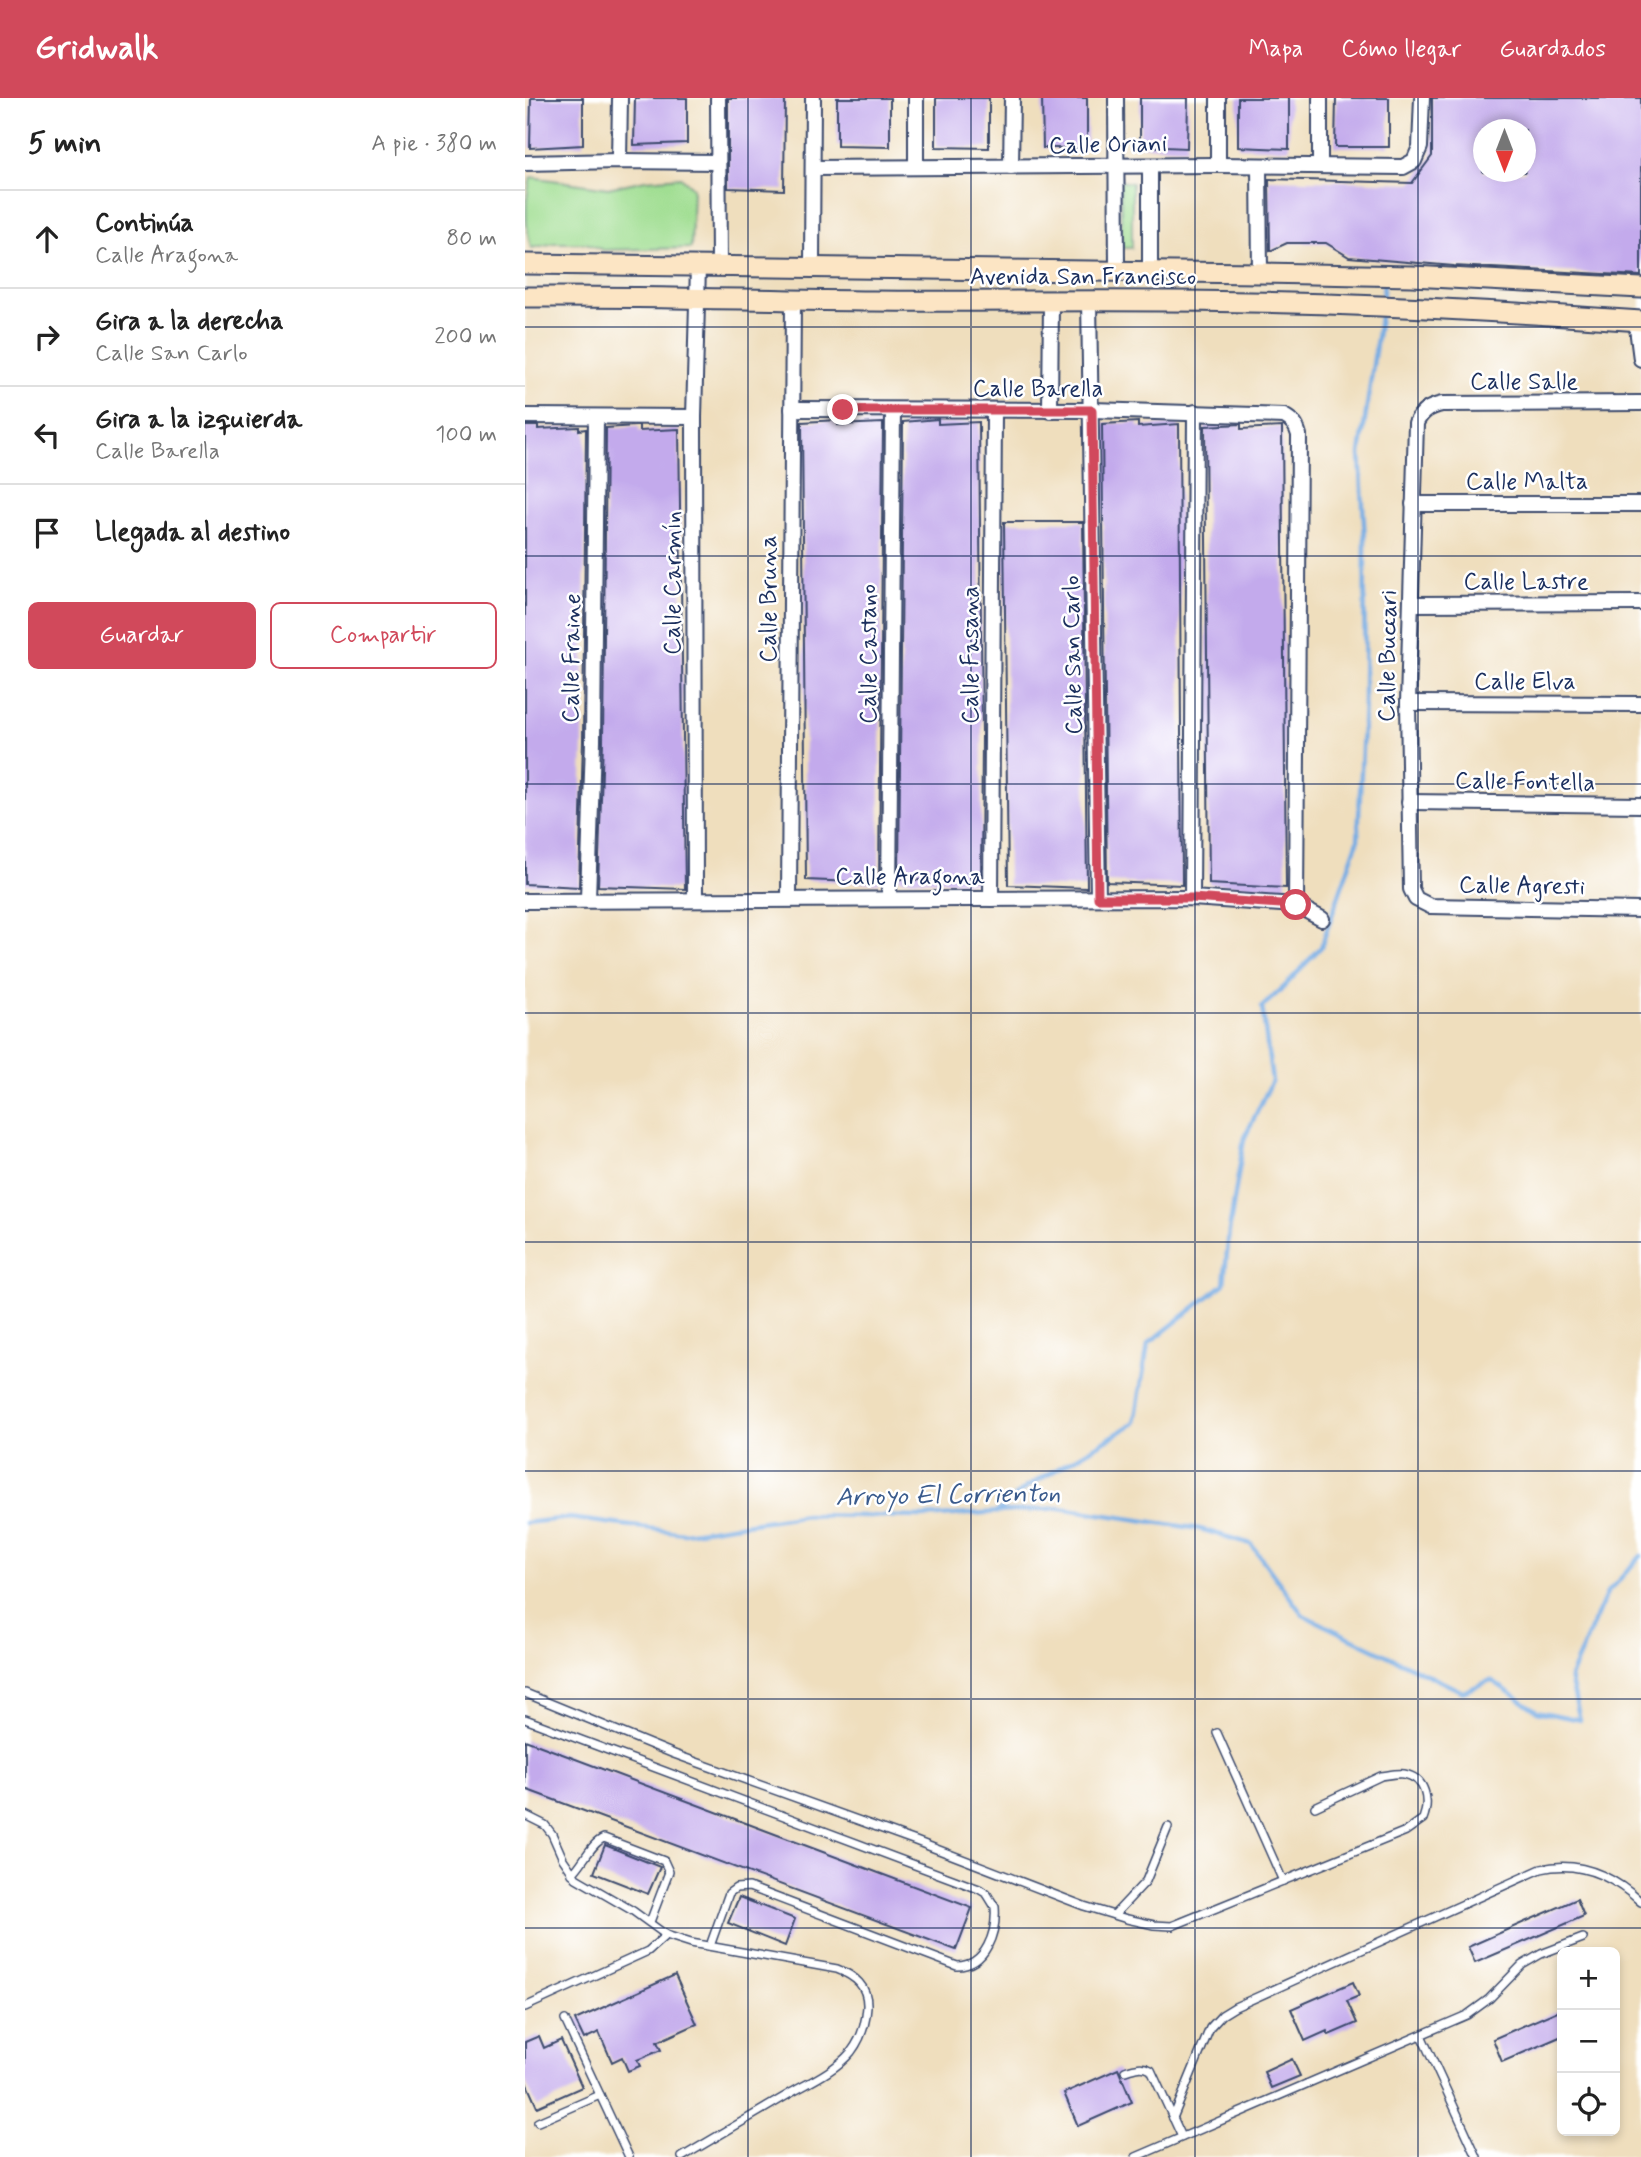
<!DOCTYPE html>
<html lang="es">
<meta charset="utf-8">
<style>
body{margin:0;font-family:Mynerve,sans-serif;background:#f6f6f6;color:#222}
.controls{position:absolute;right:21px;bottom:21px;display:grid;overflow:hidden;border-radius:10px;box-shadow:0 4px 10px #0003}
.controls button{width:63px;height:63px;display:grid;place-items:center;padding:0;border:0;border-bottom:2px solid #e0e0e0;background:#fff;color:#222;font:35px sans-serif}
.compass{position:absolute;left:948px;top:21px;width:63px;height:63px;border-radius:50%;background:#fff;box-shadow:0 4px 10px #0003;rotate:180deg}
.stop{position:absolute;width:21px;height:21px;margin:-16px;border:5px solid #d1495b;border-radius:50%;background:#fff}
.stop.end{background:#d1495b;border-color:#fff;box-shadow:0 2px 7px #0008}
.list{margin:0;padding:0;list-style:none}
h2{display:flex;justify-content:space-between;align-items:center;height:91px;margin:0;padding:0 28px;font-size:30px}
h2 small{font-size:23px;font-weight:400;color:#767676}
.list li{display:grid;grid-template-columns:46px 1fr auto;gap:21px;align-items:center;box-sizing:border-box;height:98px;padding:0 28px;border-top:2px solid #e0e0e0}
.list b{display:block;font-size:26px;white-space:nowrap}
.list p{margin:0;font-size:23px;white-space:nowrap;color:#767676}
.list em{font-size:23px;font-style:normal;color:#767676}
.actions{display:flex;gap:14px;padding:21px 28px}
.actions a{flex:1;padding:16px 0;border:2px solid #d1495b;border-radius:10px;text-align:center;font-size:24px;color:#d1495b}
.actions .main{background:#d1495b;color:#fff}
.icon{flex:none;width:38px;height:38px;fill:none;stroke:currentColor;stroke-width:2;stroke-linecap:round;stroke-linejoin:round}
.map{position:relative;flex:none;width:1116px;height:2059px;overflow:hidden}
header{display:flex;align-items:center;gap:42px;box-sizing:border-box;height:98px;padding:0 35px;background:#d1495b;color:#fff}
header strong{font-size:33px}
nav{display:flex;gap:38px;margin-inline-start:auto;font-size:24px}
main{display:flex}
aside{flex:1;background:#fff}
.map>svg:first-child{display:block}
.green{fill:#a0de92;stroke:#5e8678;stroke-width:2}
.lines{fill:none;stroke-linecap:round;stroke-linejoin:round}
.stream{stroke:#75ace4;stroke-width:4.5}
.building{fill:#c3aaec;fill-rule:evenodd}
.lane-casing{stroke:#3b496c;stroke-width:10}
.street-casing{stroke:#3b496c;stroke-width:18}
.secondary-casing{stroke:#3b496c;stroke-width:23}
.lane{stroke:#fff;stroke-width:7}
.street{stroke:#fff;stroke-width:14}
.secondary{stroke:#fce5c4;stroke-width:19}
.route{stroke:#d1495b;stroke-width:9}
.grid{fill:none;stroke:#1b2f5e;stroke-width:2;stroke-opacity:0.55}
.labels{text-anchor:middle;stroke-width:5;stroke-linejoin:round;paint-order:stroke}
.street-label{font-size:24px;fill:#1b2f5e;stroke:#fff}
.water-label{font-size:26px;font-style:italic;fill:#3a5b8d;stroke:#fff}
</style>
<header>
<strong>Gridwalk</strong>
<nav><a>Mapa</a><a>Cómo llegar</a><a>Guardados</a></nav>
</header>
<main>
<aside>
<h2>5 min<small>A pie · 380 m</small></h2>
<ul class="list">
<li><svg class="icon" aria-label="ahead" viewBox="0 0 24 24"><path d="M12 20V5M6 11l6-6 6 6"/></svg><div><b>Continúa</b><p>Calle Aragona</p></div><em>80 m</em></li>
<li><svg class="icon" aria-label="right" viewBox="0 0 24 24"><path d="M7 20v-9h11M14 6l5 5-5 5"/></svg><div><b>Gira a la derecha</b><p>Calle San Carlo</p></div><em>200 m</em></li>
<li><svg class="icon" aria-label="left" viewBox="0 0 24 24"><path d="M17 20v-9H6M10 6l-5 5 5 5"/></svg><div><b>Gira a la izquierda</b><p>Calle Barella</p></div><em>100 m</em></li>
<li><svg class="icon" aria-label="arrive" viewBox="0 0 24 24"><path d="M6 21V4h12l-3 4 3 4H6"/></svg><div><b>Llegada al destino</b></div></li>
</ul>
<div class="actions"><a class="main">Guardar</a><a>Compartir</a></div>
</aside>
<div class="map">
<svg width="1116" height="2059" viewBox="0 0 1116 2059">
<rect width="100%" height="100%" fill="#fff"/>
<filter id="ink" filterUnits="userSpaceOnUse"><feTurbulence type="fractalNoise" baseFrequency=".0143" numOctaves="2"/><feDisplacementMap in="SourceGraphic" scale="14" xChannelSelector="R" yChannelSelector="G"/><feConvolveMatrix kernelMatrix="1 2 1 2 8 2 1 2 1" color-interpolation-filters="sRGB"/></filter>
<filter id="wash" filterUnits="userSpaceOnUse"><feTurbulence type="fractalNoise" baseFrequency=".00686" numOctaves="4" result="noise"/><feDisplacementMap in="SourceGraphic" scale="28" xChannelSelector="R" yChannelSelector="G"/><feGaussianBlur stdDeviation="1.57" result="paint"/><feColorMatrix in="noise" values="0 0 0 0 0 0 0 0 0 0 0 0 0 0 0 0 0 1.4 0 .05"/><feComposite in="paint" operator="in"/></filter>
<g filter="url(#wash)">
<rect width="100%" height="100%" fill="#efdebd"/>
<g class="green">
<path d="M6,79L83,90L120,82L156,79L168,90L166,150L78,152L61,145H30L6,150C0,127 0,102 6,79Z"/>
<path d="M595,83L607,85V150H597Z"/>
</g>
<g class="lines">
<g class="stream">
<path d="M857,203L859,184"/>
<path d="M472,1414L502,1389L610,1325L623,1246L699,1186L704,1133L719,1041L747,983L737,909L759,889L796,849L833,742L839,604L840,442L835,356L856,212"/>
<path d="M0,1425L44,1420L159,1435L281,1417L398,1419L535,1410L675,1431L726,1446L778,1517L938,1594L966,1582L1012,1613L1055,1622L1045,1579L1082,1495L1116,1458"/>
</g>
</g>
<g id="blocks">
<g class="building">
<path d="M6,0H58V47L5,50Z"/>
<path d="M110,0H162V45L109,47Z"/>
<path d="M203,0H260L259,92L203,90Z"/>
<path d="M312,0H365V49L312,48Z"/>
<path d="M411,0H464V50L411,49Z"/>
<path d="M517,0H562V50H518Z"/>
<path d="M615,0H663L662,50L615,48Z"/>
<path d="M713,0H764V51L713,49Z"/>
<path d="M811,0H864V49H810Z"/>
<path d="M907,0H1116V178L929,168L824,159L801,145H762L745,153L744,81L887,85L907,58ZM958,32H1000V74H958Z"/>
<path d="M413,321V326L454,324L457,638L456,785L374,781L378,324Z"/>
<path d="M313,322V327L358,325L354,785L281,782L277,324Z"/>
<path d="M613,324V329L654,326L657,787L582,784L577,326Z"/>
<path d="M716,326V331L757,329L761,790L684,786L680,328Z"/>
<path d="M0,328H13V331L54,329V332L61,331L58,643L54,789L0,786Z"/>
<path d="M110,328H114V333L154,331L160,791L73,788L78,643L81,330Z"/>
<path d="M479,424H558L562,790L483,787Z"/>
<path d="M0,1642L447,1810L431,1852L0,1691Z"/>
<path d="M80,1747L135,1769L123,1796L69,1775Z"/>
<path d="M214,1799L270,1821L260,1848L203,1825Z"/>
<path d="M1052,1801L1059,1818L950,1865L943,1849Z"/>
<path d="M150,1877L172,1926L132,1944L136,1952L112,1962L115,1968L103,1973L97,1959L87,1964L74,1934L59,1941L50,1922Z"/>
<path d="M828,1884L834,1898L822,1903L832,1925L804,1937L802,1933L780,1943L766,1911Z"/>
<path d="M1037,1911V1938L977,1964L968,1941Z"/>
<path d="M14,1938L19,1950L36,1942L57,1989L12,2009L0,1982V1944Z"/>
<path d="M767,1961L775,1978L746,1990L739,1974Z"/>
<path d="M593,1971L607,2004L553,2028L539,1995Z"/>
</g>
</g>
</g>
<g filter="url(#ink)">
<use href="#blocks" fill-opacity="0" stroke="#3b496c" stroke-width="2"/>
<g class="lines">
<defs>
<g id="lane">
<path d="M0,1595L149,1656L388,1742L559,1808L602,1821L629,1827L647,1828L881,1733L898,1721C905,1703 901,1680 879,1676C872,1675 864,1677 856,1678L790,1709"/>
<path d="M0,1621L454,1791L462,1796L470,1809C472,1834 461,1868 432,1868L224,1789L211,1790L204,1795L185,1848"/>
<path d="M692,1635L758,1783"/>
<path d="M0,1717L20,1727L27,1736L38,1761L51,1780L108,1813L141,1837L166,1845L312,1871C330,1878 343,1888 342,1909C341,1926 336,1941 326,1954C310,1973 285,1984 264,1996C228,2017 193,2038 157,2059"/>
<path d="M47,1776C58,1766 66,1745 79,1740L139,1763L144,1774L125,1824"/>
<path d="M589,1817L621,1783L643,1729"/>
<path d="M0,1909L123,1853L141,1837"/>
<path d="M40,1922L104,2059"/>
<path d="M896,1937L952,2059"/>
<path d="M600,1973C609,1970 617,1967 626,1972L657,2039"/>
<path d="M648,2020L685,1930L697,1917L710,1909L1016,1771C1055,1762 1088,1778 1116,1804"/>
<path d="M13,2024L75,1997"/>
<path d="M611,2059L942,1917L964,1901L997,1867L1016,1856L1058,1840"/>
</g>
<g id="street">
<path d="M193,0L194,168"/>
<path d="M591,0L592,172"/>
<path d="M94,63L95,0"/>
<path d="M0,65L94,63L193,64"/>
<path d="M693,67V0"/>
<path d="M734,68L735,175"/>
<path d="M795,68V0"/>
<path d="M391,69V0"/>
<path d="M486,69L487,0"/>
<path d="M625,69V173"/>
<path d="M288,70L693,67L878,69L889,63L895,49L897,0"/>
<path d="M287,168L288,0"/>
<path d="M564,202L573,800"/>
<path d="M1111,222L1116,261"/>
<path d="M1116,305L917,306C904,309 897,313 891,325L883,605L886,791L891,801L905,808L1116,812"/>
<path d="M267,311L567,312L759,318C768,323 771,327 774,337L771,807"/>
<path d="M525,313L526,202"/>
<path d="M0,318L169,319"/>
<path d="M888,406H1116"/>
<path d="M886,506L1116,505"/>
<path d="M883,605L1116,606"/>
<path d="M884,704L1116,707"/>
<path d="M667,800L670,314"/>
<path d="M63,801L68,643L71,319"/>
<path d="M170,801L169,319L173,168"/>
<path d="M264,801L268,201"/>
<path d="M364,801L368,312"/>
<path d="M466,801L469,313"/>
<path d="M0,803L667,800L771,807L797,821"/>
</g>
<g id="secondary">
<path d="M0,166L735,175L887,178L1116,190"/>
<path d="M0,199C116,198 232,202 348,203C473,204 598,201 724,204C854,206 986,214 1116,223"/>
</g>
</defs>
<use href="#lane" class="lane-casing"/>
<use href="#street" class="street-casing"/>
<use href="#secondary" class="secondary-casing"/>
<use href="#lane" class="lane"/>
<use href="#street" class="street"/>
<use href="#secondary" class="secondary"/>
</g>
</g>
<g class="lines" filter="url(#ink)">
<path class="route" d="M318,312H567L573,800H667L771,807"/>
</g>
<path class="grid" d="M223,0V2059M446,0V2059M670,0V2059M893,0V2059M0,229H1116M0,458H1116M0,686H1116M0,915H1116M0,1144H1116M0,1373H1116M0,1601H1116M0,1830H1116"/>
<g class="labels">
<g class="street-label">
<text transform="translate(583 46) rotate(-1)" y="8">Calle Oriani</text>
<text x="558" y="186">Avenida San Francisco</text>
<text x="999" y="291">Calle Salle</text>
<text x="513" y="298">Calle Barella</text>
<text x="1002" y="391">Calle Malta</text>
<text x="1001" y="491">Calle Lastre</text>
<text transform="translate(147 485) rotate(-90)" y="8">Calle Carmín</text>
<text transform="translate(243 501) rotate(-90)" y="8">Calle Bruna</text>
<text transform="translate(343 556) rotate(-90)" y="8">Calle Castano</text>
<text transform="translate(445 557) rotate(-90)" y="8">Calle Fasana</text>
<text transform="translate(547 557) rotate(-91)" y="8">Calle San Carlo</text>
<text transform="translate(862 558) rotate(-89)" y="8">Calle Buccari</text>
<text transform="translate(46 560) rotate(-89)" y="8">Calle Fraine</text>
<text x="1000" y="591">Calle Elva</text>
<text transform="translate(1000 683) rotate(1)" y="8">Calle Fontella</text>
<text x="385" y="786">Calle Aragona</text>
<text transform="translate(997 787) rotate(1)" y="8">Calle Agresti</text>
</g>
<g class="water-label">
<text transform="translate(423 1396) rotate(-1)" y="9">Arroyo El Corrienton</text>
</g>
</g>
</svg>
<div class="controls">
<button>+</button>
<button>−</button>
<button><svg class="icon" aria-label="locate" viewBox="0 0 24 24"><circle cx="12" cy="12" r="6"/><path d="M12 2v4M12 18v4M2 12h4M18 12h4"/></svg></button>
</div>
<svg class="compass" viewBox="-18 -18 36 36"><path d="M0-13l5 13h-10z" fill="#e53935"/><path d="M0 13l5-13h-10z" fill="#767676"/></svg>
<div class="stop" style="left:771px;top:807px"></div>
<div class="stop end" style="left:318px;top:312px"></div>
</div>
</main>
